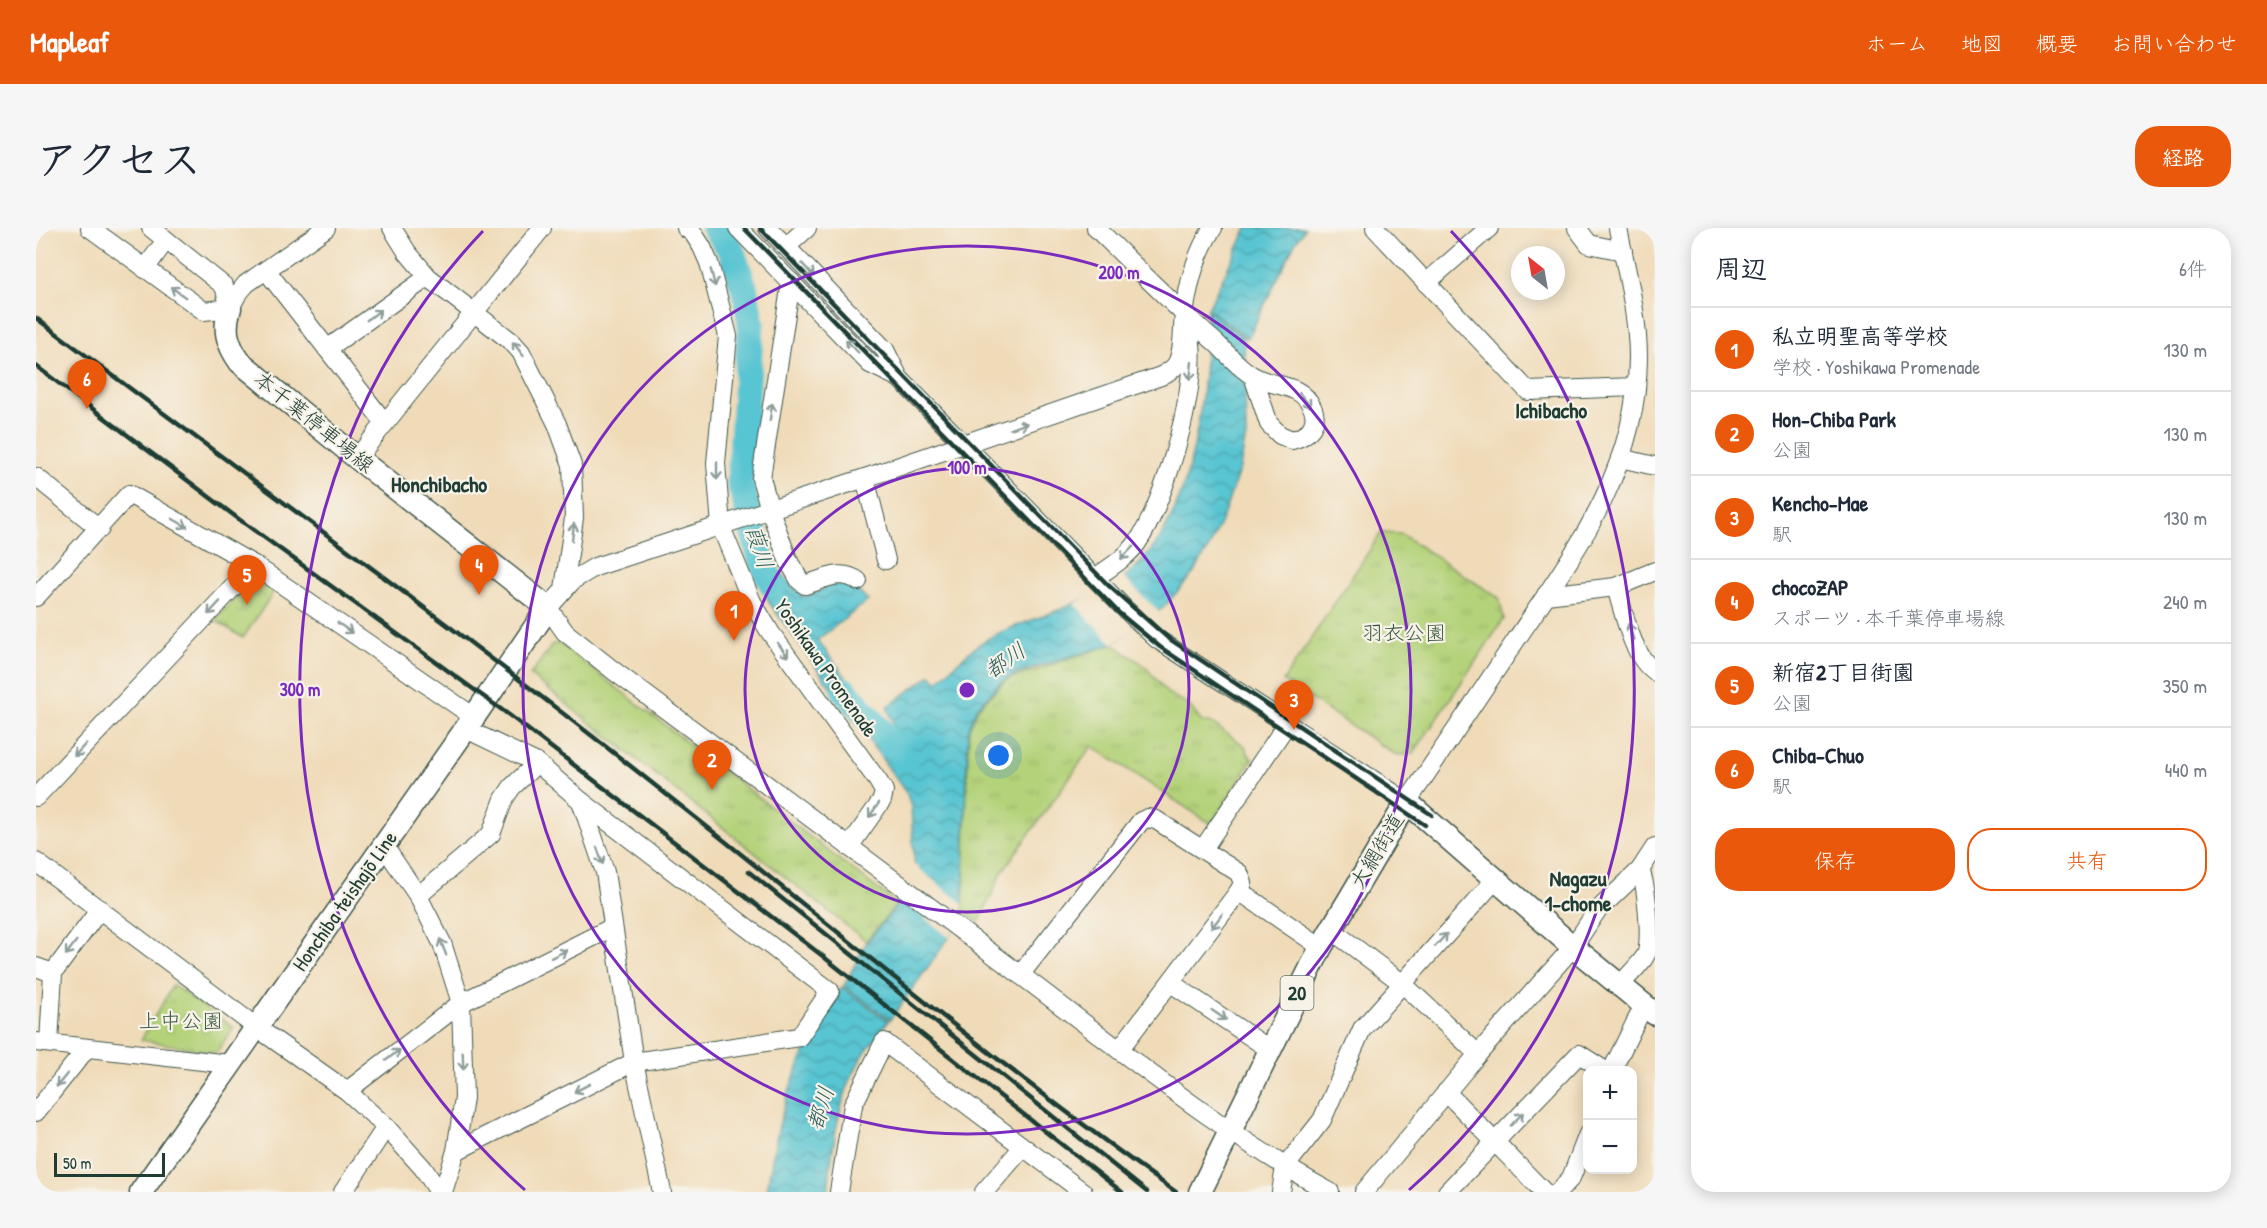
<!DOCTYPE html>
<html lang="ja">
<meta charset="utf-8">
<style>
body{margin:0;font-family:"Patrick Hand","Klee One",sans-serif;background:#f6f6f7;color:#1f2937}
.controls{position:absolute;right:18px;bottom:18px;display:grid;overflow:hidden;border-radius:12px;box-shadow:0 3px 15px #0003}
.controls button{width:54px;height:54px;display:grid;place-items:center;padding:0;border:0;border-bottom:2px solid #e0e1e3;background:#fff;color:#1f2937;font:30px sans-serif}
.compass{position:absolute;left:1475px;top:18px;width:54px;height:54px;border-radius:50%;background:#fff;box-shadow:0 3px 15px #0003;rotate:329deg}
.scale{position:absolute;left:18px;bottom:15px;width:111px;box-sizing:border-box;padding-left:6px;border:3px solid #1f3d34;border-top:0;font-size:16px;line-height:21px;white-space:nowrap;color:#1f3d34;-webkit-text-stroke:4px #f7f3e8;paint-order:stroke}
.you{position:absolute;left:963px;top:528px;width:21px;height:21px;margin:-15px;border:4px solid #fff;border-radius:50%;background:#1a73e8;box-shadow:0 0 0 9px #1a73e833}
.badge{display:grid;place-items:center;width:39px;height:39px;border-radius:50%;background:#ea580c;color:#fff;font-size:20px;font-weight:700}
.pin{position:absolute;translate:-50% -50px;filter:drop-shadow(0 2px 3px #0008)}
.pin::after{content:'';position:absolute;top:32px;width:21px;height:18px;background:inherit;clip-path:polygon(0 0,100% 0,50% 100%)}
.list{margin:0;padding:0;list-style:none}
h2{display:flex;justify-content:space-between;align-items:center;height:78px;margin:0;padding:0 24px;font-size:26px}
h2 small{font-size:20px;font-weight:400;color:#747a83}
.list li{display:grid;grid-template-columns:39px 1fr auto;gap:18px;align-items:center;box-sizing:border-box;height:84px;padding:0 24px;border-top:2px solid #e0e1e3}
.list b{display:block;font-size:22px;white-space:nowrap}
.list p{margin:0;font-size:20px;white-space:nowrap;color:#747a83}
.list em{font-size:20px;font-style:normal;color:#747a83}
.actions{display:flex;gap:12px;padding:18px 24px}
.actions a{flex:1;padding:14px 0;border:2px solid #ea580c;border-radius:24px;text-align:center;font-size:21px;color:#ea580c}
.actions .main{background:#ea580c;color:#fff}
.map{position:relative;flex:none;width:1619px;height:964px;overflow:hidden;border-radius:24px}
header{display:flex;align-items:center;gap:36px;box-sizing:border-box;height:84px;padding:0 30px;background:#ea580c;color:#fff}
header strong{font-size:28px}
nav{display:flex;gap:33px;margin-inline-start:auto;font-size:21px}
.intro{display:flex;align-items:center;justify-content:space-between;box-sizing:border-box;height:144px;padding:0 36px}
h1{margin:0;font-size:42px}
.button{padding:15px 27px;border-radius:24px;background:#ea580c;color:#fff;font-size:21px;font-weight:700}
main{display:flex;gap:36px;padding:0 36px}
aside{flex:1;background:#fff;border-radius:24px;box-shadow:0 3px 15px #0003}
.map>svg:first-child{display:block}
.park{fill:url(#park-tufts);stroke:#6a8856;stroke-width:1.5}
.water{fill:url(#water-waves);stroke:#3c8183;stroke-width:1.5}
.pier{fill:#f0dbb9}
.lines{fill:none;stroke-linecap:round;stroke-linejoin:round}
.river{stroke:#59c5d2;stroke-width:27}
.minor-casing{stroke:#3e5548;stroke-width:20}
.major-casing{stroke:#3e5548;stroke-width:25}
.minor{stroke:#fff;stroke-width:18}
.major{stroke:#fff;stroke-width:22}
.rail{stroke:#1f3d34;stroke-width:4.5}
.oneway{stroke:#8f9e9a}
.ring{fill:none;stroke:#7b2cbf;stroke-width:3}
.labels{text-anchor:middle;stroke-width:4.5;stroke-linejoin:round;paint-order:stroke}
.shield{fill:#f7f3e8;stroke:#60746a;stroke-width:1.5}
.shield-label{font-size:20px;font-weight:bold;fill:#1f3d34}
.street-label{font-size:21px;fill:#1f3d34;stroke:#f7f3e8}
.park-label{font-size:21px;fill:#3d5b42;stroke:#f7f3e8}
.neighbourhood-label{font-size:22px;font-weight:bold;fill:#1f3d34;stroke:#f7f3e8}
.water-label{font-size:22px;font-style:italic;fill:#2e5f5c;stroke:#f7f3e8}
.centre{fill:#7b2cbf;stroke:#f7f3e8;stroke-width:3}
.ring-label{font-size:18px;text-anchor:middle;font-weight:bold;fill:#7b2cbf;stroke:#f7f3e8;stroke-width:4.5;stroke-linejoin:round;paint-order:stroke}
</style>
<header>
<strong>Mapleaf</strong>
<nav><a>ホーム</a><a>地図</a><a>概要</a><a>お問い合わせ</a></nav>
</header>
<div class="intro"><h1>アクセス</h1><a class="button">経路</a></div>
<main>
<div class="map">
<svg width="1619" height="964" viewBox="0 0 1619 964">
<defs>
<pattern id="park-tufts" width="24" height="20" patternUnits="userSpaceOnUse" patternTransform="scale(1.5)"><rect width="24" height="20" fill="#b4d279"/><path d="M3 7l-1-3M5 7V3M7 7l1-3M15 17l-1-3M17 17v-4M19 17l1-3" fill="none" stroke="#9ab569"/></pattern>
<pattern id="water-waves" width="16" height="10" patternUnits="userSpaceOnUse" patternTransform="scale(1.5)"><rect width="16" height="10" fill="#59c5d2"/><path d="M0 5q4-4 8 0t8 0" fill="none" stroke="#49a1ab"/></pattern>
</defs>
<rect width="100%" height="100%" fill="#f7f3e8"/>
<filter id="ink" filterUnits="userSpaceOnUse"><feTurbulence type="fractalNoise" baseFrequency=".0167" numOctaves="2"/><feDisplacementMap in="SourceGraphic" scale="12" xChannelSelector="R" yChannelSelector="G"/><feConvolveMatrix kernelMatrix="1 2 1 2 8 2 1 2 1" color-interpolation-filters="sRGB"/></filter>
<filter id="wash" filterUnits="userSpaceOnUse"><feTurbulence type="fractalNoise" baseFrequency=".008" numOctaves="4" result="noise"/><feDisplacementMap in="SourceGraphic" scale="24" xChannelSelector="R" yChannelSelector="G"/><feGaussianBlur stdDeviation="1.35" result="paint"/><feColorMatrix in="noise" values="0 0 0 0 0 0 0 0 0 0 0 0 0 0 0 0 0 1.4 0 .05"/><feComposite in="paint" operator="in"/></filter>
<g filter="url(#wash)">
<rect width="100%" height="100%" fill="#f0dbb9"/>
<g class="park">
<path d="M1345,305L1365,306L1463,370L1468,391L1377,526L1360,527L1247,453Z"/>
<path d="M224,351L239,362L207,410L179,392L216,352Z"/>
<path d="M517,416H524L861,676L830,713L494,447Z"/>
<path d="M1077,416L1109,438L1131,465L1152,476L1165,493L1169,495H1176L1209,518L1213,527L1217,531L1175,596L1056,518L966,644L943,694L927,682L933,501L942,480L970,452Z"/>
<path d="M137,757L198,800L180,825L105,812Z"/>
</g>
<g class="water">
<path d="M1211,0H1269L1259,15L1212,110L1172,81Z"/>
<path d="M1171,82L1208,110L1210,208L1204,239L1188,286L1174,318L1157,346L1127,380L1077,416L997,440L969,451L941,479L932,502L927,680L915,707L854,792L808,758L830,715L865,673L879,643L875,579L871,566L832,511L848,500L867,526L870,525L851,479L895,447L902,454C918,437 934,421 955,409C981,395 1012,388 1039,375C1056,366 1077,357 1092,346C1160,293 1170,162 1171,82Z"/>
<path d="M731,320C737,335 755,361 769,369C797,358 807,345 832,373L781,412L839,486L823,498L734,376L722,352L715,326Z"/>
<path d="M806,759L852,793C843,806 831,820 823,834C801,875 796,919 792,964H731C738,912 749,861 774,814C784,795 796,777 806,759Z"/>
</g>
<g class="pier">
<path d="M1085,347L1124,385L1077,416L1038,376Z"/>
<path d="M876,635L928,677L914,710L863,670L874,651Z"/>
</g>
<g class="lines">
<g class="river">
<path d="M679,0L695,22L708,59L715,95L704,254L726,335L737,357"/>
<path d="M809,463L869,530"/>
</g>
</g>
</g>
<g filter="url(#ink)">
<g class="lines">
<defs>
<g id="minor">
<path d="M54,0L168,83L194,80"/>
<path d="M115,0L188,58L194,80"/>
<path d="M356,0L371,24L392,49L476,114L485,124L521,196L536,237L538,290L528,361"/>
<path d="M650,0L657,5L666,19L673,35L692,108L680,235L685,299L716,374L734,404L842,553L848,563L846,572L813,619"/>
<path d="M702,0L834,136L863,150"/>
<path d="M732,0L849,122L863,150L1088,380L1121,411L1371,574C1408,520 1444,466 1480,412C1540,323 1601,242 1602,130C1602,86 1590,42 1582,0"/>
<path d="M1060,0C1100,39 1138,78 1179,114C1191,125 1203,140 1217,148C1237,160 1264,154 1276,179C1284,196 1272,208 1256,212L1244,207L1233,196L1217,148"/>
<path d="M1177,0C1160,24 1152,58 1148,87C1146,102 1148,119 1142,133C1139,141 1132,144 1125,148L829,250L559,339L537,352L512,380L529,404L578,443C714,545 850,645 986,748C1086,823 1183,904 1294,964"/>
<path d="M1339,0L1492,163L1599,159"/>
<path d="M1541,0L1553,16L1587,23"/>
<path d="M751,18L771,0"/>
<path d="M109,41L130,12"/>
<path d="M230,42L348,194"/>
<path d="M755,54L725,250L734,282L752,332L764,353L769,357C787,352 805,340 822,353"/>
<path d="M1390,55L1453,0"/>
<path d="M194,80L201,67L210,56L290,0"/>
<path d="M291,121L392,49"/>
<path d="M321,230L506,0"/>
<path d="M1584,230L1619,238"/>
<path d="M0,249L64,301"/>
<path d="M829,250L850,332"/>
<path d="M1059,350C1073,340 1090,330 1101,315C1128,277 1166,150 1153,105"/>
<path d="M1580,359C1588,385 1596,428 1619,444"/>
<path d="M1510,367L1580,359L1619,343"/>
<path d="M0,369L93,266L218,337L438,489"/>
<path d="M0,569L218,337"/>
<path d="M545,573L569,644L598,834L626,964"/>
<path d="M348,618L382,668L406,715L425,775L428,870L420,923L407,964"/>
<path d="M1167,621L1251,496"/>
<path d="M0,634L220,799L311,863L350,899L387,940L403,964"/>
<path d="M1203,663L1285,719"/>
<path d="M382,668L455,606L468,571L476,559L501,535"/>
<path d="M1294,701L1366,755L1442,826"/>
<path d="M0,739L17,745L64,681"/>
<path d="M984,747L1105,593L1112,590L1120,592L1203,645L1207,655L1203,663L1083,822"/>
<path d="M1135,755L1233,821"/>
<path d="M1584,757C1590,750 1609,732 1611,724C1615,707 1611,658 1604,642"/>
<path d="M0,814L193,836"/>
<path d="M13,815L17,745"/>
<path d="M1576,842L1608,777"/>
<path d="M311,863L425,775L577,699"/>
<path d="M1410,864L1508,964"/>
<path d="M0,884L51,820"/>
<path d="M420,923L598,834L763,809L794,763L545,573L501,535L430,501"/>
<path d="M307,964L350,899"/>
<path d="M803,964L817,877L848,814L1047,964"/>
<path d="M948,964L987,919"/>
<path d="M1245,964L1249,939L1286,892L1326,801L1460,651"/>
<path d="M1328,964L1442,826L1537,719L1560,684L1604,642L1619,619"/>
<path d="M1411,964L1543,826L1568,842"/>
<path d="M1522,964L1535,950L1552,906"/>
</g>
<g id="major">
<path d="M105,964L438,489L512,380L321,230L204,134C191,116 187,101 194,80"/>
<path d="M1164,964L1285,719L1371,574L1537,719L1619,786"/>
</g>
</defs>
<use href="#minor" class="minor-casing"/>
<use href="#major" class="major-casing"/>
<use href="#minor" class="minor"/>
<use href="#major" class="major"/>
<g class="rail">
<path d="M708,0L1083,385L1124,419L1389,597"/>
<path d="M724,0L1072,357L1132,410L1396,587"/>
<path d="M0,90C194,236 392,379 583,529C768,674 948,828 1140,964"/>
<path d="M0,138L204,292L473,487L784,726L1086,964"/>
<path d="M713,644L1111,964"/>
</g>
</g>
<defs><path id="oneway-shaft" d="M-6 0H5M1.5-3L5.5 0L1.5 3" fill="none" stroke-width="1.6" stroke-linecap="round" stroke-linejoin="round" transform="scale(1.5)"/></defs>
<g class="oneway">
<use href="#oneway-shaft" transform="translate(772 42) rotate(48)"/>
<use href="#oneway-shaft" transform="translate(677 50) rotate(75)"/>
<use href="#oneway-shaft" transform="translate(142 64) rotate(-145)"/>
<use href="#oneway-shaft" transform="translate(338 87) rotate(-36)"/>
<use href="#oneway-shaft" transform="translate(816 118) rotate(-134)"/>
<use href="#oneway-shaft" transform="translate(482 121) rotate(-128)"/>
<use href="#oneway-shaft" transform="translate(1155 143) rotate(96)"/>
<use href="#oneway-shaft" transform="translate(1269 172) rotate(50)"/>
<use href="#oneway-shaft" transform="translate(735 184) rotate(-82)"/>
<use href="#oneway-shaft" transform="translate(983 198) rotate(-19)"/>
<use href="#oneway-shaft" transform="translate(681 243) rotate(90)"/>
<use href="#oneway-shaft" transform="translate(144 295) rotate(30)"/>
<use href="#oneway-shaft" transform="translate(537 304) rotate(-83)"/>
<use href="#oneway-shaft" transform="translate(1091 325) rotate(134)"/>
<use href="#oneway-shaft" transform="translate(178 380) rotate(133)"/>
<use href="#oneway-shaft" transform="translate(309 400) rotate(35)"/>
<use href="#oneway-shaft" transform="translate(1595 404) rotate(-108)"/>
<use href="#oneway-shaft" transform="translate(747 422) rotate(54)"/>
<use href="#oneway-shaft" transform="translate(44 522) rotate(133)"/>
<use href="#oneway-shaft" transform="translate(838 582) rotate(125)"/>
<use href="#oneway-shaft" transform="translate(564 628) rotate(71)"/>
<use href="#oneway-shaft" transform="translate(1181 693) rotate(127)"/>
<use href="#oneway-shaft" transform="translate(1405 712) rotate(-48)"/>
<use href="#oneway-shaft" transform="translate(407 719) rotate(-111)"/>
<use href="#oneway-shaft" transform="translate(35 720) rotate(127)"/>
<use href="#oneway-shaft" transform="translate(523 726) rotate(-26)"/>
<use href="#oneway-shaft" transform="translate(1183 787) rotate(34)"/>
<use href="#oneway-shaft" transform="translate(357 827) rotate(-38)"/>
<use href="#oneway-shaft" transform="translate(427 833) rotate(88)"/>
<use href="#oneway-shaft" transform="translate(26 852) rotate(129)"/>
<use href="#oneway-shaft" transform="translate(546 860) rotate(153)"/>
<use href="#oneway-shaft" transform="translate(1481 891) rotate(-46)"/>
</g>
</g>
<g class="ring">
<circle cx="931" cy="462" r="222"/>
<circle cx="931" cy="462" r="444"/>
<path d="M489 962A667 667 0 0 1 447 3M1415 3A667 667 0 0 1 1373 962"/>
</g>
<g class="labels">
<rect class="shield" x="1244.5" y="748" width="33" height="34" rx="4.5"/>
<g class="shield-label">
<text x="1261" y="772">20</text>
</g>
<g class="street-label">
<text transform="translate(278 194) rotate(39)" y="7">本千葉停車場線</text>
<text transform="translate(790 440) rotate(55)" y="7">Yoshikawa Promenade</text>
<text transform="translate(1341 623) rotate(-59)" y="7">大網街道</text>
<text transform="translate(309 673) rotate(-55)" y="7">Honchiba teishajō Line</text>
</g>
<g class="park-label">
<text x="1368" y="412">羽衣公園</text>
<text x="145" y="800">上中公園</text>
</g>
<g class="neighbourhood-label">
<text x="1515" y="190">Ichibacho</text>
<text x="403" y="264">Honchibacho</text>
<text x="1542" y="658">Nagazu<tspan x="1542" dy="25">1-chome</tspan></text>
</g>
<g class="water-label">
<text transform="translate(724 319) rotate(72)" y="8">葭川</text>
<text transform="translate(969 432) rotate(-35)" y="8">都川</text>
<text transform="translate(784 880) rotate(-73)" y="8">都川</text>
</g>
</g>
<circle cx="931" cy="462" r="9" class="centre"/>
<g class="ring-label">
<text x="1083" y="51">200 m</text>
<text x="931" y="246">100 m</text>
<text x="264" y="468">300 m</text>
</g>
</svg>
<div class="controls">
<button>+</button>
<button>−</button>
</div>
<svg class="compass" viewBox="-18 -18 36 36"><path d="M0-13l5 13h-10z" fill="#e53935"/><path d="M0 13l5-13h-10z" fill="#747a83"/></svg>
<div class="scale">50 m</div>
<div class="you"></div>
<div class="pin badge" style="left:698px;top:413px">1</div>
<div class="pin badge" style="left:676px;top:562px">2</div>
<div class="pin badge" style="left:1258px;top:502px">3</div>
<div class="pin badge" style="left:443px;top:367px">4</div>
<div class="pin badge" style="left:211px;top:377px">5</div>
<div class="pin badge" style="left:51px;top:181px">6</div>
</div>
<aside>
<h2>周辺<small>6件</small></h2>
<ul class="list">
<li><span class="badge">1</span><div><b>私立明聖高等学校</b><p>学校 · Yoshikawa Promenade</p></div><em>130 m</em></li>
<li><span class="badge">2</span><div><b>Hon-Chiba Park</b><p>公園</p></div><em>130 m</em></li>
<li><span class="badge">3</span><div><b>Kencho-Mae</b><p>駅</p></div><em>130 m</em></li>
<li><span class="badge">4</span><div><b>chocoZAP</b><p>スポーツ · 本千葉停車場線</p></div><em>240 m</em></li>
<li><span class="badge">5</span><div><b>新宿2丁目街園</b><p>公園</p></div><em>350 m</em></li>
<li><span class="badge">6</span><div><b>Chiba-Chuo</b><p>駅</p></div><em>440 m</em></li>
</ul>
<div class="actions"><a class="main">保存</a><a>共有</a></div>
</aside>
</main>
